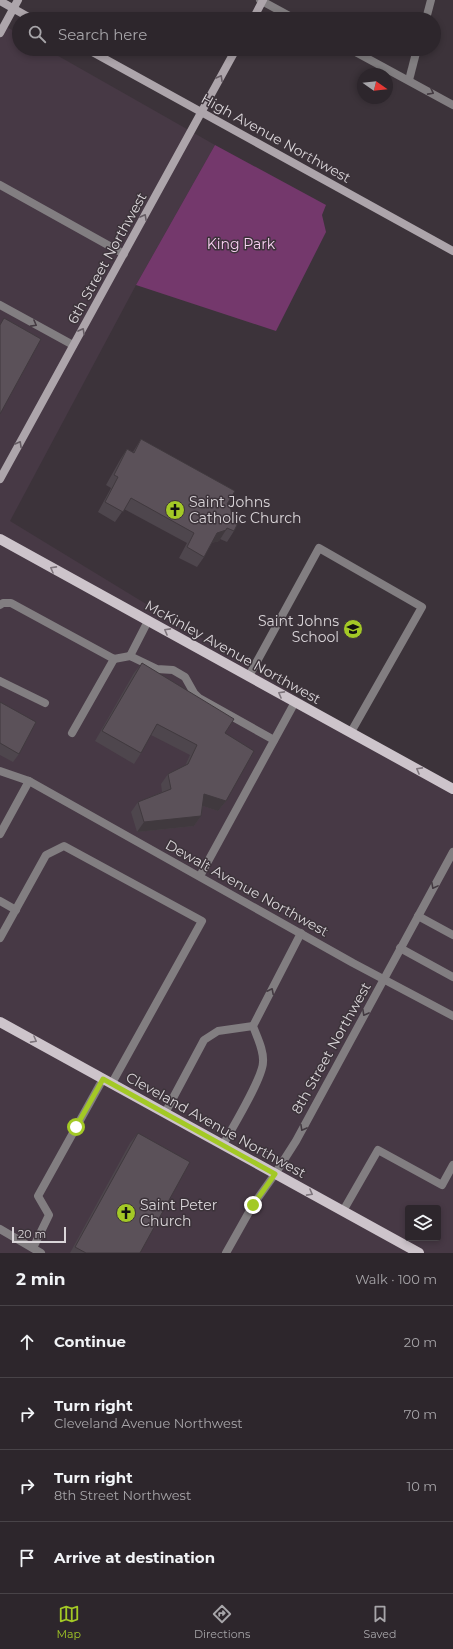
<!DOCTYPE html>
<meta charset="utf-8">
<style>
body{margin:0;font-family:Montserrat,sans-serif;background:#393238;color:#f1f3f6}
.controls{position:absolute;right:12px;bottom:12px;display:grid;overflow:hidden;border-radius:4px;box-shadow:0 2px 6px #0003}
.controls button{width:36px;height:36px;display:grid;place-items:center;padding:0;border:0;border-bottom:1px solid #484348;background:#2d262c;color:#f1f3f6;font:20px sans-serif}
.compass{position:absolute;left:357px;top:68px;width:36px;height:36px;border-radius:50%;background:#2d262c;box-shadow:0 2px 6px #0003;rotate:104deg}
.scale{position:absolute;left:12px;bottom:10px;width:54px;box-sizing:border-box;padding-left:4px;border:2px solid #dad5d9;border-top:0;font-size:11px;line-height:14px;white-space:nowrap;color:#dad5d9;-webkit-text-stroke:3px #3c333a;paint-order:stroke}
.stop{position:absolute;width:12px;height:12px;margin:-9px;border:3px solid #a3c926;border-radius:50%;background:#fff}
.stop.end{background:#a3c926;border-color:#fff;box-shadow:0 1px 4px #0008}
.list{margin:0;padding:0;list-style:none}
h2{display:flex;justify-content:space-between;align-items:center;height:52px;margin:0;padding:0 16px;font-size:17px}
h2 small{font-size:13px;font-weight:400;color:#a7a5a9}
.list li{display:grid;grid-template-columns:26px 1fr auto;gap:12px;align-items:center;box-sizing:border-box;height:72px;padding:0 16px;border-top:1px solid #484348}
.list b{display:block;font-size:15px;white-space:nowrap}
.list p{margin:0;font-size:13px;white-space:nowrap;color:#a7a5a9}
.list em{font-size:13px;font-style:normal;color:#a7a5a9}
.icon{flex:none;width:22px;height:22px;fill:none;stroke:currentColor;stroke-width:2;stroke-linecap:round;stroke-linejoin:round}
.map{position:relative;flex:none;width:453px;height:1253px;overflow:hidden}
.search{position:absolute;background:#2d262c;box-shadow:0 2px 6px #0003;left:12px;right:12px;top:12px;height:44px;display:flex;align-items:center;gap:10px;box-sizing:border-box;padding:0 14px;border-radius:22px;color:#a7a5a9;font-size:15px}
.sheet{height:340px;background:#2d262c}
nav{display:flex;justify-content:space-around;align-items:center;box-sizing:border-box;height:56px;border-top:1px solid #484348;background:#2d262c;font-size:11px;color:#a7a5a9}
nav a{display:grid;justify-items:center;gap:2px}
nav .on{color:#a3c926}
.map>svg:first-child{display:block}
.built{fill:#473945;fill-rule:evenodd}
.green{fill:#74386c}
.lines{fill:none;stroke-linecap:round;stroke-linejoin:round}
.lane{stroke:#827e81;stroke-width:8}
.street{stroke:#827e81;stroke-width:8}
.secondary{stroke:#ada5ab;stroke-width:8}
.primary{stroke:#cdc4cb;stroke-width:10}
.wall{fill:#4e464d}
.shaded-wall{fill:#40393e}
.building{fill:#5b5159;stroke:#40393e}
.oneway{stroke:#645b62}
.oneway2{stroke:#433a41}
.oneway3{stroke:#7d747b}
.route{stroke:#a3c926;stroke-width:5}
.labels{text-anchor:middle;stroke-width:3;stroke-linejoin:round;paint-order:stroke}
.street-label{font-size:14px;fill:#dad5d9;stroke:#3c333a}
.park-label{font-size:14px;fill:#f8d1f1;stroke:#3c333a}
.poi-label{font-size:14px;fill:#dad5d9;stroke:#3c333a;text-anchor:start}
</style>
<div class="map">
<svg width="453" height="1253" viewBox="0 0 453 1253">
<rect width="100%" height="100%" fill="#3c333a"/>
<path class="built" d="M0,23L19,34V49H46L215,145L136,285L10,521L453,791V1253H0ZM408,1208H438V1238H408Z"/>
<path class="green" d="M215,145L326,205L322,215L326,232L276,331L136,285Z"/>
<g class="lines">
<g class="lane">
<path d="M260,0L295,19"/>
<path d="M426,19L431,0"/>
<path d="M350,49L453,105"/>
<path d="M409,80L417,49"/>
<path d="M0,185L124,254"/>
<path d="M0,605L3,603H11L114,659L130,656L157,669L173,670L185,677L194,693L199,698L274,740"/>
<path d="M130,656L148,621"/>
<path d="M249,676L319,548L422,607L351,732"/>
<path d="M0,681L45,703"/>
<path d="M72,733L114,659"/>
<path d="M0,771L29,781L0,834"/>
<path d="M200,876L295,702"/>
<path d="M0,901L16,910"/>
<path d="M418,916L453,935"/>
<path d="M0,938L46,855L64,846L202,921L112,1083"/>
<path d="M400,948L453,977"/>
<path d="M165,1113L204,1040L218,1031L253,1026"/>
<path d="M223,1145C232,1128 263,1078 263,1062C264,1050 257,1037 253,1026L301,933"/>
<path d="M343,1211L378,1150L442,1185L453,1165"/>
<path d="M0,1229L41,1253"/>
<path d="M33,1248L49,1215L38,1196L103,1079"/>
</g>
<g class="street">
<path d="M0,305L73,345"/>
<path d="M29,781L353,963L453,1016"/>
<path d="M226,1253L253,1205L275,1174L296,1141L453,852"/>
</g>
<g class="secondary">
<path d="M0,1L32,19"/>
<path d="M253,19L263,0"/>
<path d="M0,33L18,0"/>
<path d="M87,49L453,251"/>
<path d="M0,479L236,49"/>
</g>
<g class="primary">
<path d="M0,539L453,789"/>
<path d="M0,1022L419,1253"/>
</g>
</g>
<g class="wall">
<path d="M141,439L227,504L234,531L227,542L220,539L219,541L211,543L204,557L197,567L179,558L187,543L124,509L115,522L98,512L111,488L106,485L120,460L127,449L133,452Z"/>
<path d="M142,663L225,733L226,801L218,811L203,806L201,816L194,826L137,832L131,812L138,802L162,792L161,784L168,774L185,766L190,755L151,735L141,753L134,764L95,741L134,673Z"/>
<path d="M0,702L19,754L13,762L0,755Z"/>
<path d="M138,1133L140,1253H70L130,1143Z"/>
</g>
<g class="shaded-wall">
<path d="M226,530L219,541L209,544L217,533Z"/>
<path d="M204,794L226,801L218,811L197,804Z"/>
<path d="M201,816L194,826L137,832L144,822Z"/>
</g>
<g class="building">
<path d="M4,318L41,339L0,414V325Z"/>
<path d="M141,439L235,491L227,504L230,506L232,515L240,519L234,531L227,528L226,530L217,533L204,557L187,547L194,533L131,498L123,512L105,502L118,477L114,475L127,449L134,453Z"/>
<path d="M142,663L234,719L225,733L254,751L226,801L204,794L201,816L144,822L138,802L171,789L168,774L188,764L197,745L157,724L141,753L102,731Z"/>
<path d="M0,702L36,722L19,754L0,743Z"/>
<path d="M138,1133L190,1162L140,1253H86L75,1247Z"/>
</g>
<defs><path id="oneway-chevron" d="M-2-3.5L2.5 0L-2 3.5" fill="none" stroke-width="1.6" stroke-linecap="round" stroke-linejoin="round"/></defs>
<g class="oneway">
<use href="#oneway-chevron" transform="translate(220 78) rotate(-61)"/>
<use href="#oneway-chevron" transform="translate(144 217) rotate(-61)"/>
<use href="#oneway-chevron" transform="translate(82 331) rotate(-61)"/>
<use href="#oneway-chevron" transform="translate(19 444) rotate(-61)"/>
</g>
<g class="oneway2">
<use href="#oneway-chevron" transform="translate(431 92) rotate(28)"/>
<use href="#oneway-chevron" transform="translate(34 324) rotate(29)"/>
<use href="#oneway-chevron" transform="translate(434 886) rotate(118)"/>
<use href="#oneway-chevron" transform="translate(271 991) rotate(-63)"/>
<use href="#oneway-chevron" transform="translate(365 1013) rotate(119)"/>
<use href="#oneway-chevron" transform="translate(303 1128) rotate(119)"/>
</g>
<g class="oneway3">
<use href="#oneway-chevron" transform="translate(53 569) rotate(-151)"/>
<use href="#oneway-chevron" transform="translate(167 631) rotate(-151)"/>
<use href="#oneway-chevron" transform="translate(281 694) rotate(-151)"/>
<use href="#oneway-chevron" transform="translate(419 770) rotate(-151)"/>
<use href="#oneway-chevron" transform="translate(34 1040) rotate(29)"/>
<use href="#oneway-chevron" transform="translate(310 1193) rotate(29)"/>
</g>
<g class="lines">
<path class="route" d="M76,1127L103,1079L275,1174L253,1205"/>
</g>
<defs>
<symbol id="church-disc" viewBox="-11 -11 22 22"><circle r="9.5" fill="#a3c926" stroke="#3c333a"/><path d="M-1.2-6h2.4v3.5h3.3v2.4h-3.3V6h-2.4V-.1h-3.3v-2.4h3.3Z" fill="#111"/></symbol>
<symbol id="school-disc" viewBox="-11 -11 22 22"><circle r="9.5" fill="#a3c926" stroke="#3c333a"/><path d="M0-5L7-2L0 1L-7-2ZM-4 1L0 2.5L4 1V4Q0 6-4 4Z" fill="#111"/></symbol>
</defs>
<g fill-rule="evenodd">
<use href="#church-disc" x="164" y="499" width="22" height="22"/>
<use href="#school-disc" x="342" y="618" width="22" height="22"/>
<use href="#church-disc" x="115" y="1202" width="22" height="22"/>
</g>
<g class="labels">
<g class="street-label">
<text transform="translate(276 138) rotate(29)" y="5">High Avenue Northwest</text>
<text transform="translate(107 258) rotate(-61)" y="5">6th Street Northwest</text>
<text transform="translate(233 652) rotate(29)" y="5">McKinley Avenue Northwest</text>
<text transform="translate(247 888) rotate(29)" y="5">Dewalt Avenue Northwest</text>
<text transform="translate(331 1048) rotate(-61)" y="5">8th Street Northwest</text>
<text transform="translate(216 1125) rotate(29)" y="5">Cleveland Avenue Northwest</text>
</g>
<g class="park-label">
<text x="241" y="249">King Park</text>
</g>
<g class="poi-label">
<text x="189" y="507">Saint Johns<tspan x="189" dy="16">Catholic Church</tspan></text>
<text x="339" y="626" text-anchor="end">Saint Johns<tspan x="339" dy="16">School</tspan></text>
<text x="140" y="1210">Saint Peter<tspan x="140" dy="16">Church</tspan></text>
</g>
</g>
</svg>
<div class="controls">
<button><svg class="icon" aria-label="layers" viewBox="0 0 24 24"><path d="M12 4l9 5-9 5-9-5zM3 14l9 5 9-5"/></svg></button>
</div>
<svg class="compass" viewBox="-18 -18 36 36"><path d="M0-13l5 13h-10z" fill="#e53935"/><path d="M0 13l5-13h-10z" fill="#a7a5a9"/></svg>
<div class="scale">20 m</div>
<div class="stop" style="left:76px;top:1127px"></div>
<div class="stop end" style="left:253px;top:1205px"></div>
<div class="search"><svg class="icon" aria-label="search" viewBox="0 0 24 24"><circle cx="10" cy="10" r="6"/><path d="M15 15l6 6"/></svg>Search here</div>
</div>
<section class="sheet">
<h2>2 min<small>Walk · 100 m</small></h2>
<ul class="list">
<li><svg class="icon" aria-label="ahead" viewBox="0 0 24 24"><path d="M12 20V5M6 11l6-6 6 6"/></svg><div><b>Continue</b></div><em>20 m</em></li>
<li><svg class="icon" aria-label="right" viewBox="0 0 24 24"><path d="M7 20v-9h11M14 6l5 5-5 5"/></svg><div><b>Turn right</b><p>Cleveland Avenue Northwest</p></div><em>70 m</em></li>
<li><svg class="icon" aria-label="right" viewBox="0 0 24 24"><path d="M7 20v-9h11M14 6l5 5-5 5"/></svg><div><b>Turn right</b><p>8th Street Northwest</p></div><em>10 m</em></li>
<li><svg class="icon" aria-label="arrive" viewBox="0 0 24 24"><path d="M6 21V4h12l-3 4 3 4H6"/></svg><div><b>Arrive at destination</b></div></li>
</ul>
</section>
<nav>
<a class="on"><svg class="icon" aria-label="map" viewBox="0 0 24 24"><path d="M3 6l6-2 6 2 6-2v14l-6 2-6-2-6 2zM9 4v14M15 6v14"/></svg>Map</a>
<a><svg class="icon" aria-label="directions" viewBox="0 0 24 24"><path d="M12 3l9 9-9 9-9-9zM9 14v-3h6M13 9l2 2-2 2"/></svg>Directions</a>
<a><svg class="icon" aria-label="saved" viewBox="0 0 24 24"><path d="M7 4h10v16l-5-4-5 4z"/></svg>Saved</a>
</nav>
